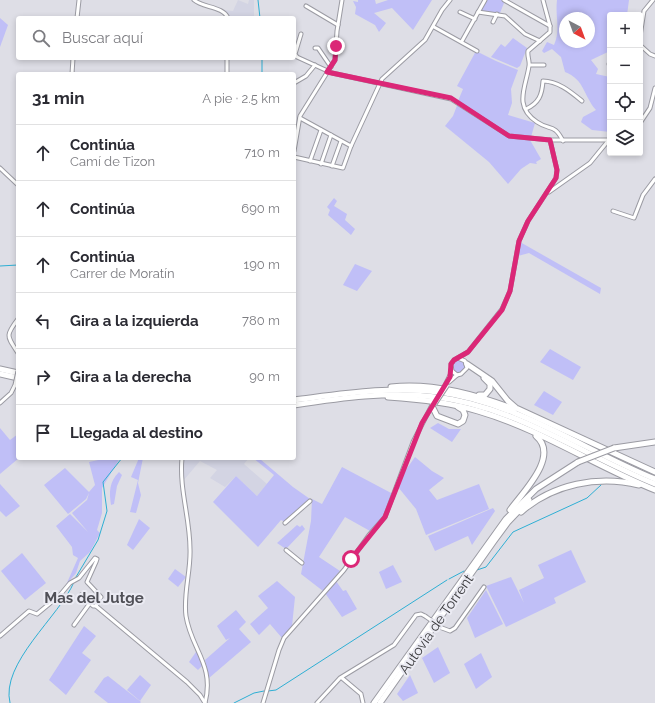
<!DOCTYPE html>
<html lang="es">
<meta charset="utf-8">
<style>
body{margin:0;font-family:Raleway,sans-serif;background:#f7f7f7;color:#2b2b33}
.controls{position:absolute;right:12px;top:12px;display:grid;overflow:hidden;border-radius:4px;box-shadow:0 2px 6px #0003}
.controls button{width:36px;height:36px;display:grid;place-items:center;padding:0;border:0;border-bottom:1px solid #e1e1e2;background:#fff;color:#2b2b33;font:20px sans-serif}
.compass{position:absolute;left:559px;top:12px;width:36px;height:36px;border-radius:50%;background:#fff;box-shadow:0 2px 6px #0003;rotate:139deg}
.stop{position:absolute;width:12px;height:12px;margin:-9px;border:3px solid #db2777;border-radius:50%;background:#fff}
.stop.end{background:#db2777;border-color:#fff;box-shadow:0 1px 4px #0008}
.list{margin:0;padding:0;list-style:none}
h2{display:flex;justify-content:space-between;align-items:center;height:52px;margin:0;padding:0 16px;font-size:17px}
h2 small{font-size:13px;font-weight:400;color:#7c7c81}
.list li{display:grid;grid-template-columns:26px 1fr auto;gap:12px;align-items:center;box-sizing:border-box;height:56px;padding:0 16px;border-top:1px solid #e1e1e2}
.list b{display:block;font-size:15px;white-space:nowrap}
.list p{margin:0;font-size:13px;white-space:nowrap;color:#7c7c81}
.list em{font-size:13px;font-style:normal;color:#7c7c81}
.icon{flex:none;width:22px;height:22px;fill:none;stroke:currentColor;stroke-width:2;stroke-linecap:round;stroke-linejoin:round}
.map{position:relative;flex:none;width:655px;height:703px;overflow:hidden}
.search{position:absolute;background:#fff;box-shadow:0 2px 6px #0003;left:16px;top:16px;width:280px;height:44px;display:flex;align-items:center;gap:10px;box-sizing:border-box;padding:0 14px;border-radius:4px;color:#7c7c81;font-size:15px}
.panel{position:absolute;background:#fff;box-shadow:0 2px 6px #0003;left:16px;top:72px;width:280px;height:388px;border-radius:4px}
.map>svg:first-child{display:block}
.built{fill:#d3d4e3}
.green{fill:#c0bff7;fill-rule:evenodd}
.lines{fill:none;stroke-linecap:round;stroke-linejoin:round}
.stream{stroke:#2eafd4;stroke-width:1}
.minor-casing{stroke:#9b9ba3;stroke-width:5}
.highway-casing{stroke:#9b9ba3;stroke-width:7}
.minor{stroke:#fff;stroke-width:3}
.highway{stroke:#fff;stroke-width:5}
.minor-bridge-casing{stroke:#9b9ba3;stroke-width:5;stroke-linecap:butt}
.highway-bridge-casing{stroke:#9b9ba3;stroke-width:7;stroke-linecap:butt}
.minor-bridge{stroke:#fff;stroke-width:3}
.highway-bridge{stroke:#fff;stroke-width:5}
.route{stroke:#db2777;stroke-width:5}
.labels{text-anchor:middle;stroke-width:4;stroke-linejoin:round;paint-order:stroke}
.street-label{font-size:14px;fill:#3b3b3e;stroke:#ebebf3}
.neighbourhood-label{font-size:15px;font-weight:bold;fill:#505057;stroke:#ebebf3}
</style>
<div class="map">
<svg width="655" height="703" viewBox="0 0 655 703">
<rect width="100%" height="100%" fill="#dedee6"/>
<g class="built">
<path d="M238,0L248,4L249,0H254V18H229L224,10L233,11Z"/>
<path d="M184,458H249L244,464L267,484L257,496L236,476L225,487L210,478L217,470L200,461L183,481Z"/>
</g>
<g class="green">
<path d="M358,0H375L376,4L388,0H432L413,30L392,8L374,13L386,23L379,32L375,25L355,14L356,7L353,1L358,2Z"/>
<path d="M487,0H502L504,3L500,13L481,11Z"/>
<path d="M557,0H629L627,15H610V51L591,60L598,69L596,74L610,77V132L592,130L581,122L583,117L596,110C583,95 585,80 565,72L561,57L552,49L544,53L542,51L547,42L554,45C561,30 555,17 557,0ZM565,18H589V42H565Z"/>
<path d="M0,18L8,25L0,47Z"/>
<path d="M513,38L527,48L520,66L517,68L491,57L501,44L505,47Z"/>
<path d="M476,51L496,61L518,70L511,89L512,103L508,115L535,123L531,137H518L508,134L458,101L463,89L457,86Z"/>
<path d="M458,103L511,138L530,140L541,159L536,162L537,164L530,163L521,169L508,184L489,162L445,126L453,116Z"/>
<path d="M334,198L337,201L334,206L347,214L345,220L355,229L351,235L328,215L330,210L327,207Z"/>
<path d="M520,242L601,288L600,294L529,253L518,256Z"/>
<path d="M355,264L372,271L357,291L343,285Z"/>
<path d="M550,349L581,367L573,380L540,362Z"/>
<circle cx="459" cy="366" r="7"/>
<path d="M544,391L562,402L553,415L534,405Z"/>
<path d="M438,423L449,429H461L452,442L430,428Z"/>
<path d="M0,428L10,440L18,434L19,458L0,474Z"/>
<path d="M415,457L432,471L444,478L429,490L437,500L479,484L489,509L426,535L416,509L398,487L403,474Z"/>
<path d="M108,458H120L102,488V513L97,530L100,533L90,552L80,561L76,573L66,585L78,558L73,555L72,547L56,526L70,514L88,532L72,513L87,500L89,493L86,499L68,514L44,485L65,468L89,492L95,485L89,462Z"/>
<path d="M139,458H143L138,483L141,495L136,513L130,512L138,480L131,477Z"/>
<path d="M253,458L260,459L293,487L310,499L285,522L281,520L258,547L213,502L236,476L257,496L274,475Z"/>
<path d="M342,467L393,494L383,516L370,531L345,517L319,557L340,571L323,591L301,574L311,521L312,499L322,504Z"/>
<path d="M119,472L122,475L117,486L114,504L111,505C109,492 109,482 119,472Z"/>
<path d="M0,484L20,506L6,517L0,511Z"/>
<path d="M493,508L495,511L472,545L468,536L435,551L428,536Z"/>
<path d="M139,519L150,528L133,550L127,545Z"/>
<path d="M297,525L300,527L302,525L305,529L286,549L277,543Z"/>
<path d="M571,550L586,582L554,598L556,603L506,627L486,586L511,577L524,603L519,590L544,578L538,565Z"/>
<path d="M22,553L46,583L25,600L1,571Z"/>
<path d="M393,565L402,582L386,589L379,572Z"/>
<path d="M175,569L186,577L178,587L168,579Z"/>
<path d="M277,581L295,597L292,626L282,638L270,624L259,635L250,624L268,608L258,596Z"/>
<path d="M336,581L343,591L346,590L357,609L342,617L325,593Z"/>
<path d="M486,590L503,624L475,638L467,618Z"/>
<path d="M236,610L246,622L239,629L251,642L209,678L205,660L230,638L226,640L217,626Z"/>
<path d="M84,626L96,636L82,653L91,660L66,695L49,680Z"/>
<path d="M438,647L450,673L434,683L422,658Z"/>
<path d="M198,649L203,665L198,670L189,662Z"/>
<path d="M481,653L492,677L476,689L464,664Z"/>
<path d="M140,675L151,685L140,701L127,690Z"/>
<path d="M410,675L418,693L403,701L397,694Z"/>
<path d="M108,676L141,702L140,703H108L94,692L104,678Z"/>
</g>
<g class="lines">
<g class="stream">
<path d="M258,0L260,18"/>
<path d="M262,58V74"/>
<path d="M0,266L18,265"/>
<path d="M477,570L486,567L513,532L587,498L601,485"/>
<path d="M76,577L98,540L107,511L103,482L122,458"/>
<path d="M449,579L464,571"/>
<path d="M268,691L276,690L447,580"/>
<path d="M10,703C0,663 60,616 74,582"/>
<path d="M234,703L254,693L264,691"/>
</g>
<defs>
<g id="minor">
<path d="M194,0C203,8 223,6 228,18"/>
<path d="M504,0L550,26"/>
<path d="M543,0L550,26V32L528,51C527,56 530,61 529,66C526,87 513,106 537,122C550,131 554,123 563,141"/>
<path d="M306,6L338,25"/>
<path d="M460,12L475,19"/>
<path d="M478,12L505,16L525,34L540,41"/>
<path d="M77,18L79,0"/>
<path d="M493,22L497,14"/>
<path d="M434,27L477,51"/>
<path d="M301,34L295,54L297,57L332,73L451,99L509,136L550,140H610"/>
<path d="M640,36L644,11L653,0"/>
<path d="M462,41L485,0"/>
<path d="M640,45L650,54L655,56"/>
<path d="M315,48H318L331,67"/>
<path d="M227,58V74"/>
<path d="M609,64H610"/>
<path d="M530,65H544"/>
<path d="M72,74L73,58"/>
<path d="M294,83L306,76L315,65"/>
<path d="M526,109C539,103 542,95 543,81C558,81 571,92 582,101"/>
<path d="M300,118L351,146"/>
<path d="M640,123L650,108L655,88"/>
<path d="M294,151L300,116L335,60L337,31L342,0"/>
<path d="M294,157L343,168L351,146L382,79L425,40L442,10L450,0"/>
<path d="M310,161L321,130"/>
<path d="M321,164L331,135"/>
<path d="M332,166L341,141"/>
<path d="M0,168L18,185"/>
<path d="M549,192L590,163L608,141"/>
<path d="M613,211L634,218L643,195L655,179"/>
<path d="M18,319C5,336 7,336 18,353"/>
<path d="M458,358L465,361L467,368L461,374L457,375L452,371L451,364L454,360L468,352L502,309L510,291L519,241L528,221L556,178L557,170L550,140"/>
<path d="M449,382L457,375"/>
<path d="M445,385L452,371"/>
<path d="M0,403L11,393L15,385"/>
<path d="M182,458C179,489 190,518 190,549C191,571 183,594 186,616C191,649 215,665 205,703"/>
<path d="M285,523L310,501"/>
<path d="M286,550L302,563"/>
<path d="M81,595L93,606H96"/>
<path d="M74,625L90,603"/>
<path d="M442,628L450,631L455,628L484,587"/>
<path d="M0,636L29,611L37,614L60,595L70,583L79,578L95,558L97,559L96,562L87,582L101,597L96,606L187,682L200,695L205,703"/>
<path d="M342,678L361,694L363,703"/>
<path d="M263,703L279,650L284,638L344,570L369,535L385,517L413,442L433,403"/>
<path d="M317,703L340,678L394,645L416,615L421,614L425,616"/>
</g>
<g id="highway">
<path d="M467,364L492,381L508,401L516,408L655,472"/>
<path d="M0,369L18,373"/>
<path d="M0,374L18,378"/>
<path d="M391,387C432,382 475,394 514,409"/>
<path d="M479,395H485L490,389V384L484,378"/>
<path d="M388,397C419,399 448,402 478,411C540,429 595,466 655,490"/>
<path d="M294,400C342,394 390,386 439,392C516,402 584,450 655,479"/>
<path d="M294,405C341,398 388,391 436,397C514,406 583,455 655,484"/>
<path d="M433,408L437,416L458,424L463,421L465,415L463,410L458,407"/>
<path d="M614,448L655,442"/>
<path d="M510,510C523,492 560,456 536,436"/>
<path d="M521,512C553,484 598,475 639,485"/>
<path d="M374,703L506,519L536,489L578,462"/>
<path d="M380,703L494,541L508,522L529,500"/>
</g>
</defs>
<use href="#minor" class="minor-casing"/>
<use href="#highway" class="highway-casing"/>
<use href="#minor" class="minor"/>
<use href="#highway" class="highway"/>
<defs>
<g id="minor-bridge">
<path d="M15,385L18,371"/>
<path d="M435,404L447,386"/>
<path d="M425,616L442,628"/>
</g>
<path id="highway-bridge" d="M578,462L614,448"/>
</defs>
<use href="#minor-bridge" class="minor-bridge-casing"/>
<use href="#highway-bridge" class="highway-bridge-casing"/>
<use href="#minor-bridge" class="minor-bridge"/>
<use href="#highway-bridge" class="highway-bridge"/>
</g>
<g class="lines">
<path class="route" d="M336,46L335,60L327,72L451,98L509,136L550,140L557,170L556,178L528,221L519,241L510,291L502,310L468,352L454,360L451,364L450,377L422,423L385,517L351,559"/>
</g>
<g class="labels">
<g class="street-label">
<text transform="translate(436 624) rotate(-55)" y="5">Autovia de Torrent</text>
</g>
<g class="neighbourhood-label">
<text x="94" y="603">Mas del Jutge</text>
</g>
</g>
</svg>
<div class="controls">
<button>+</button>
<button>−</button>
<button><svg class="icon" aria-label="locate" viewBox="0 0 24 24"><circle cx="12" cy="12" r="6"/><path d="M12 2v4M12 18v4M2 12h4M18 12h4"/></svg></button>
<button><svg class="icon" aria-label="layers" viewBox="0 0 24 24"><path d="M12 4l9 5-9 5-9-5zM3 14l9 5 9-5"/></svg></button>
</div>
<svg class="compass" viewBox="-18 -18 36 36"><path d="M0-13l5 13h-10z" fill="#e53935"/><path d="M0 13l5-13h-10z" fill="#7c7c81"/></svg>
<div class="stop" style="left:351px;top:559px"></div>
<div class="stop end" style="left:336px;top:46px"></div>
<div class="search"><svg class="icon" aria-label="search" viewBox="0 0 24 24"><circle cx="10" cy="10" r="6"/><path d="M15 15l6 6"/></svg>Buscar aquí</div>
<section class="panel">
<h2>31 min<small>A pie · 2.5 km</small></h2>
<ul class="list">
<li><svg class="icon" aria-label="ahead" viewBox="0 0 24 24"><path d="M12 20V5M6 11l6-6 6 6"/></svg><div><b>Continúa</b><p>Camí de Tizon</p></div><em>710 m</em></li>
<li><svg class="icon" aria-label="ahead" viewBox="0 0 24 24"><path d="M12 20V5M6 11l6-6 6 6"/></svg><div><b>Continúa</b></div><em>690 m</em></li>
<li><svg class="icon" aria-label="ahead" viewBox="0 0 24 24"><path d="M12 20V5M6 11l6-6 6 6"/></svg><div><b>Continúa</b><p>Carrer de Moratín</p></div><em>190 m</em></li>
<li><svg class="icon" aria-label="left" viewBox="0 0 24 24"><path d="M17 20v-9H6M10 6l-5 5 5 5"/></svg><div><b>Gira a la izquierda</b></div><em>780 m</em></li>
<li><svg class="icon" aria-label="right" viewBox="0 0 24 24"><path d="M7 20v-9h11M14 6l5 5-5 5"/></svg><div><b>Gira a la derecha</b></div><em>90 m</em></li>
<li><svg class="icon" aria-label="arrive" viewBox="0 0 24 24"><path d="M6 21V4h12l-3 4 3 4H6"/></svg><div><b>Llegada al destino</b></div></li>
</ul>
</section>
</div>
